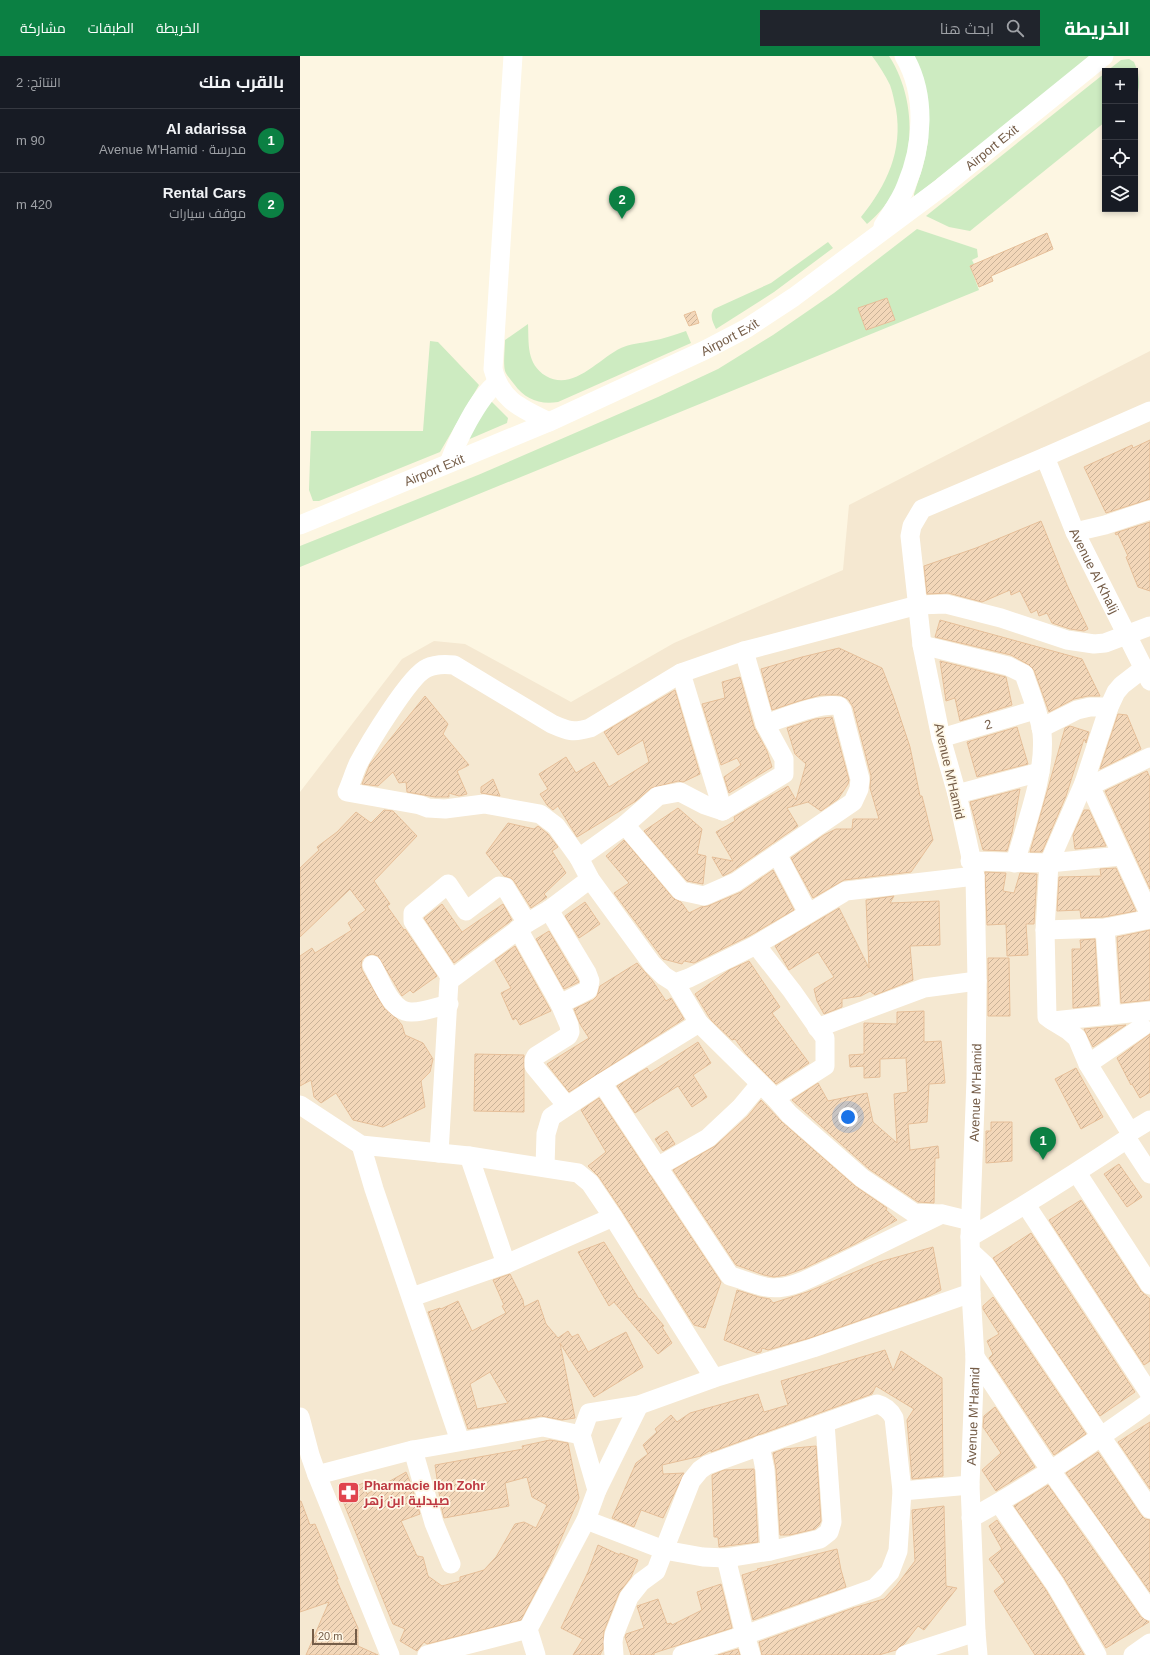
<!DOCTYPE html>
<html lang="ar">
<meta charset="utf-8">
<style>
body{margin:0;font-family:Arial,Cairo,sans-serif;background:#20242c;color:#f1f3f6;direction:rtl}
.controls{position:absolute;right:12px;top:12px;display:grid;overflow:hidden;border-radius:0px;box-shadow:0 2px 6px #0003}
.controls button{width:36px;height:36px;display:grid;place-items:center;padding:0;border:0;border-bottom:1px solid #363941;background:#171b24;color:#f1f3f6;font:20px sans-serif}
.scale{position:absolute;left:12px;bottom:10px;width:45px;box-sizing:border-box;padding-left:4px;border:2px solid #755d48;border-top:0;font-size:11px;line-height:14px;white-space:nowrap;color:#755d48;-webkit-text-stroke:3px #fff9e9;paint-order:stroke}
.you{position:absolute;left:548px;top:1061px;width:14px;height:14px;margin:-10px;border:3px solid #fff;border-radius:50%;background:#1a73e8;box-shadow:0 0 0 6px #1a73e833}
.badge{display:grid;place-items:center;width:26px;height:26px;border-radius:50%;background:#0b8043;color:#fff;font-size:13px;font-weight:700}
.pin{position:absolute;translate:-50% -33px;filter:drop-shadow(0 1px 2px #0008)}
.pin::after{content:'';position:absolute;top:21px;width:14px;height:12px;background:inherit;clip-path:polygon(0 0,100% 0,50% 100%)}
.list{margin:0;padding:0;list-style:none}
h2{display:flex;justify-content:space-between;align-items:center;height:52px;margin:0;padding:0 16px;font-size:17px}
h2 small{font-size:13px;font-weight:400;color:#9ea1a6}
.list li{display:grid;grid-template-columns:26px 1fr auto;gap:12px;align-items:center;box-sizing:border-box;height:64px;padding:0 16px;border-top:1px solid #363941}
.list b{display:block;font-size:15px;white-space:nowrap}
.list p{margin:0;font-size:13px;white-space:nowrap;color:#9ea1a6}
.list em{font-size:13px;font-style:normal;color:#9ea1a6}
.icon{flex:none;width:22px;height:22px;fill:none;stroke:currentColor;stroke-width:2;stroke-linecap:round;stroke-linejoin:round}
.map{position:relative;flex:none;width:850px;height:1599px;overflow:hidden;direction:ltr}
header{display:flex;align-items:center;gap:24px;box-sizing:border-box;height:56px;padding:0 20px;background:#0b8043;color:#fff}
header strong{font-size:19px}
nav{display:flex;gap:22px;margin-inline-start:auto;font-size:14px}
.search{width:280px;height:36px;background:#20242c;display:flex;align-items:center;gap:10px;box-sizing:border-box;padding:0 14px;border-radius:0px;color:#9ea1a6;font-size:15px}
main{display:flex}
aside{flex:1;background:#171b24}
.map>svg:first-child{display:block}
.residential{fill:#f5e8d1}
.grass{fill:#cdebc1}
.building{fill:url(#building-hatch);stroke:#e6bf99;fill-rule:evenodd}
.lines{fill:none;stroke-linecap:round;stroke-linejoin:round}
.minor{stroke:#fff;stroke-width:19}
.labels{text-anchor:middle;stroke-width:3.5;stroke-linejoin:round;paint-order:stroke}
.street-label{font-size:13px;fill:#755d48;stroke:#fff9e9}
.health-label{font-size:13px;font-weight:bold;fill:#be3a42;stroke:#fff9e9;text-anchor:start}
</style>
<header>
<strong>الخريطة</strong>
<div class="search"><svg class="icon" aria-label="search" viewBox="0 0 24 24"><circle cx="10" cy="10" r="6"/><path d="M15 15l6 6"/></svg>ابحث هنا</div>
<nav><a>الخريطة</a><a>الطبقات</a><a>مشاركة</a></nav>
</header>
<main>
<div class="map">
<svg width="850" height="1599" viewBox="0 0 850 1599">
<defs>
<pattern id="building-hatch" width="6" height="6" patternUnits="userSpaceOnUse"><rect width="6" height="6" fill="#f3d7b9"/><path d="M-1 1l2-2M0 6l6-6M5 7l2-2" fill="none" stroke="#c9b298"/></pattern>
</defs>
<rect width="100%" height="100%" fill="#fdf6e2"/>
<path class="residential" d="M850,295V1599H0V736L102,603L134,585L165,588L271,646L374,587L543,514L549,449Z"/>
<g class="grass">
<path d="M572,0H589C622,51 616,129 567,168L561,161C587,129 603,95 596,53C594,45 593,37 590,29C585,19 579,9 572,0Z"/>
<path d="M612,0H793L614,141V138L623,110L628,86V44Z"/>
<path d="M829,3L834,6C839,17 841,28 837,40L835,41V15H807L821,4Z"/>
<path d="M805,17V66L670,175L649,171L626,160Z"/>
<path d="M617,173L677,193L678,201L672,204L674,208L670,210L679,234L0,511V490L178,419L358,341L418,313L473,279L534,237Z"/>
<path d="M528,186L533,192L474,236L416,273C413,266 409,260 414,253L471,227Z"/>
<path d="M228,268C229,287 226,308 246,320C273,336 298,303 321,292C329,288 342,287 351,285C363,283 374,279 386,275L391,287L258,346C239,349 225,343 214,328C211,324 207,320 205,315C203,306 205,293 205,284Z"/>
<path d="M130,285L138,286L179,329L140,396L19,445H13L9,434L11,375H123Z"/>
<path d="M189,343L208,362L207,367L165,385Z"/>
</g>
<g class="building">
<path d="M747,177L753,193L691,220L693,225L679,231L670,210Z"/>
<path d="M587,242L595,264L566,274L558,252Z"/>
<path d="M395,255L399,267L389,270L384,259Z"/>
<path d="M850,384V443L806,457L784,411L832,389L833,392Z"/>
<path d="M741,465L767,529L788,573L784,575L770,573L752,567L747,557L739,560L737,554L731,557L720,535L711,539L710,534L682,546L648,537L627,538L624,510L676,492Z"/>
<path d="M850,466V535L838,531L826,501L828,500L818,478L816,479L815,477Z"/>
<path d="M640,564L782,603L800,640H788L774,643L749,656L734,614L729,609L711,599L635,581Z"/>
<path d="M539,592L582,612L593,640L610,691L620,740H622L633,784L611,816L544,824L513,842L491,802L524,779L536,773H552L553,763H579L570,732L571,720L553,651L548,643L540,639H521L499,645L472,654L461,613L502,601Z"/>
<path d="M640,605L706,621L712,649L660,665L655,642L646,645Z"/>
<path d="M440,621L454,671L467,695L472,711L429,737L424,721L441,709L437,702L421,709L402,648L425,642L422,626Z"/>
<path d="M375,634L400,718L383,726L378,725L351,732L336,745L277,781L258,750L253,754L247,749L240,738L248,733L239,718L266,701L276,717L294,706L309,731L349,706L343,684L318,699L304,676Z"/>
<path d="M125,640L148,668L143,678L169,709L157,715L167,738L159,740L149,737V741H135L107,736L106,726L99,727L93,716L78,730L62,728L70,708Z"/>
<path d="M818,658L827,659L841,693L800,713Z"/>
<path d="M532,661L549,724L548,728L538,743L521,755L508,746L487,752L498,770L431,816L423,820L412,801L433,805L416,776L435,765L434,761L488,730L496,744L506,708L495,698L487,672L515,663Z"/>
<path d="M770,670L789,676L786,687L784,683L766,740L742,796H730L765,672Z"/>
<path d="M717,671L728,708L677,721L667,686Z"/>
<path d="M847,715L850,722V833L805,735Z"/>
<path d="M193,723L200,740L181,737V731Z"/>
<path d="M720,733L712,777L707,795L683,794L670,746Z"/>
<path d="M378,752L402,773L397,798L406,800L403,828L387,825L344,775Z"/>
<path d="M84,754L93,755L117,780L74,825L90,848L87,850L104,874L105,873L137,920L113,937L110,934L102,940L78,900L72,898L66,900L62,904L61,909L62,914L84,952L97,963L102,969L105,979L123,987L133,1003L130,1016L121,1025L125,1051L83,1071L53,1064L36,1037L21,1047L14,1041L11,1024L0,1030V900L12,892L15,897L52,874L48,867L66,854L50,833L0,881V812L19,794L17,791L37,776L56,756L71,767Z"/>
<path d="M784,754H789L806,790L775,793L773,779Z"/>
<path d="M208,767L234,773L238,770L248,778L258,791L252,795L266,817L244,838L247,841L231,852L214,825L211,822L204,820L186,797Z"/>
<path d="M324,784L373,842L381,846L389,857L401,851L408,850L441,836L473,814L494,854L451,879L394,907L384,905L382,908L363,903L314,837L329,827L306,800Z"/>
<path d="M816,812L836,855L804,861L781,862L780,854L757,855L759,821L801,820L800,813Z"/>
<path d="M685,816L706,817L703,835L714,837L720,817L737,818L734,868H726L728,899L707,900L706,868L687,869Z"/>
<path d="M594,840L590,847L639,845L640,889L610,890L613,924L575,939L570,935L561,940L542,943V951L524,958L517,945L514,933L534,921L518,896L489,914L475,890L539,852L569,912L566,844Z"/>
<path d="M285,846L300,868L279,882L265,860Z"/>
<path d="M142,848L162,876L203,848L212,864L154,907L124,862Z"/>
<path d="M850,874V944L821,947L817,881Z"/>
<path d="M249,875L279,926L264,933L236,883Z"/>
<path d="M795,883L799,949L773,952L772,893H781L780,884Z"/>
<path d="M215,890L251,955L220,969L216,962L213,964L201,937L211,932L195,904Z"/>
<path d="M688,902H709L710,960H688Z"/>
<path d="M449,905L480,951L472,957L509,1007L476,1028L446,998L435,983L432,984L411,964L395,938L429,914Z"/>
<path d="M337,907L352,924L366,945L371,942L384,963L269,1036L247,1008L289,982L280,968L274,953L293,944L297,940L300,930Z"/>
<path d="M624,955V986L641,985L645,1027L629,1028L627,1066L608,1068L610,1094L638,1090L639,1102H635L634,1147L618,1146L569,1113L492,1044L518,1027L528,1045L567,1037L573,1066L597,1087L594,1038L608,1036L606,1002L580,1003V1021L564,1022V1010L550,1011L549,999L564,998V967L597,968V956Z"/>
<path d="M826,969L793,991L784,973Z"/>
<path d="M850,978V1036L840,1042L832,1028L831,1029L817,1002Z"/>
<path d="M398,986L411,1007L393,1019L407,1041L392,1051L378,1030L335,1057L317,1030L347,1012L350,1017Z"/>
<path d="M175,998L224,999V1056L174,1055Z"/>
<path d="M776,1012L803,1061L781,1073L755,1023Z"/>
<path d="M299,1042L421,1226L405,1272L394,1269L322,1155L299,1121L288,1110L306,1096L281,1054Z"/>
<path d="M461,1044L482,1066L555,1130L587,1152L586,1154L597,1164L555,1188L505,1212L486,1219L474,1221L464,1219L436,1209L373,1114L415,1090L448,1060Z"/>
<path d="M691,1066H712V1105L686,1107V1075H691Z"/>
<path d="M367,1075L375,1088L363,1095L355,1083Z"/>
<path d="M819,1108L842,1141L827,1151L804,1118Z"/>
<path d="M781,1144L841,1235L850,1243V1305L844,1309L749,1164Z"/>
<path d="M731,1177L835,1336L800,1360L693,1202Z"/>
<path d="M304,1186L339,1243L340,1242L364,1270L362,1271L372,1287L358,1298L314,1246L309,1250L278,1196Z"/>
<path d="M633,1191L641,1234L629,1240L510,1282L468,1294L462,1292L461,1296L457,1297L424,1284L437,1234L459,1241L470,1243L473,1247L507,1236L579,1206Z"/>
<path d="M210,1218L223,1244L224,1251L238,1244L246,1268L258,1282L268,1275L272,1281L278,1278L288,1296L326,1276L343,1311L294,1341L260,1287L275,1362L262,1364L241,1360L168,1373L128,1256L140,1252L141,1253L158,1245L172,1275L206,1257L202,1250L204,1249L193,1224ZM190,1316L208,1347L177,1353L170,1328Z"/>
<path d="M693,1241L786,1378L754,1399L689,1302L693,1298L687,1285L699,1278L683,1253V1250Z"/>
<path d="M585,1294L593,1315L601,1295L642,1322L643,1420L612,1423L607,1364L614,1353L576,1330L572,1338L411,1396V1394L401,1400L362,1409L363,1418L384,1417L363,1462L341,1454L334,1471L312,1462L336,1407L348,1398L343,1389L357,1376L355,1373L371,1359L377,1366L390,1357L458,1338L464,1356L488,1349L481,1325Z"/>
<path d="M695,1351L735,1411L696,1435L682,1414L701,1397L683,1371L684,1360Z"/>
<path d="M850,1366V1433L818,1386Z"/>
<path d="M250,1384L268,1387L279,1442L249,1510L221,1564L127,1588L124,1586L117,1595L100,1585L105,1573L93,1568L40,1438L63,1427L67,1438L106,1416L111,1428L120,1458L101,1465L117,1500L123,1501L128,1520L142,1530L160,1525V1521L184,1514L196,1501L215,1468L224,1466L236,1472L247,1449L232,1441L227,1421L205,1427L209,1450L144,1462L141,1450L135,1409L223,1393L222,1390Z"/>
<path d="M516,1390L521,1465L519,1469L515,1473L490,1479H480L476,1413L473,1397L484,1393Z"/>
<path d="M798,1396L841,1459L845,1463L850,1464V1536L766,1417Z"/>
<path d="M454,1413L458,1486L419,1491L418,1481H414L412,1419L424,1414Z"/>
<path d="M748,1429L841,1561L849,1566L806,1592L764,1522L714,1450Z"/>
<path d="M0,1445H1L10,1469L15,1468L38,1523H36L53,1561L58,1572V1590L78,1599H6L29,1546L0,1556Z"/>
<path d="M644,1450L646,1530L657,1532L624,1574L618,1570L604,1588L596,1594L579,1599H462L459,1586L553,1552L584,1543L597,1529L615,1505L612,1454Z"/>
<path d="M697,1464L746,1534L784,1599H735L694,1535L705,1526L689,1503L702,1493L689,1470Z"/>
<path d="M298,1489L320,1499V1497L338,1504L331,1521L319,1537L304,1575L303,1593L300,1599H273L283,1583L261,1572L288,1516Z"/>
<path d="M537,1493L541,1514L546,1531L453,1564L442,1519L458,1514L457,1513Z"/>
<path d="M421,1528L432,1572L354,1597V1599H331L325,1581L326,1578L344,1572L337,1550L358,1543L367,1568L371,1567L372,1569L402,1554L397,1536Z"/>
<path d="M438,1593L440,1599H418Z"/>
</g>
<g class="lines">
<g class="minor">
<path d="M213,0L193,313C201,345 221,352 249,366"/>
<path d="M583,170C591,157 601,144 606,130C623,90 627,39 604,0"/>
<path id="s1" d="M745,401L775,476L850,625"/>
<path d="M149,407C157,385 178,341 197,327"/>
<path id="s2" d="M0,469L249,366L405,294L447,272L494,241L642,131L804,0"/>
<path d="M775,476L805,469L850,454"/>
<path d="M622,589L708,610L724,618C730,636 740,660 742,677C746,718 726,767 715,807"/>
<path d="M444,595L465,668L484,703V718L423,755L405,749L380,736L358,740L325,769L279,802L290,823L352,908L364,920L375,927L389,922L456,889L546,835L675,820"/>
<path d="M381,617L423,755"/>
<path d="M741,672L777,654L790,651H809"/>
<path id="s3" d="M641,682L735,654"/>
<path d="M784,727L790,730L850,859"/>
<path d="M790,730L850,701"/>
<path d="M657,738L740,716"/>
<path d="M325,769L381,835L404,840L436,826L553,746L559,733L560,723L542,654L539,650C520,646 484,662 465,668"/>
<path d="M477,798L508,857"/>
<path d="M279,802L256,770L240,758L184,748L145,753L128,752L120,749L47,736C51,727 54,717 58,708C68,689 110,619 127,612C135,608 145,608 154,609L252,668C268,675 273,677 290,672L381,617L444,595L618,549L646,548L701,562L767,584L794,588L805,587L850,570"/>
<path d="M670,805L749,807L821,800"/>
<path d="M249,854L287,917L290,925L288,934L260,948"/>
<path d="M805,872L811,959"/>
<path d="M218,873L260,948L269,969L270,976L268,980L236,1000L234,1004V1010L267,1050"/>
<path d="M745,874L805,872L850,863"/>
<path d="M456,889L492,935L525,982V1010L475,1042"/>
<path d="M72,909C81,924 91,957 112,956C124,956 137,951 149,948"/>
<path d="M151,922L113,865V857L148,828L166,855L199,830L205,831L227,867"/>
<path d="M375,927L399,967L475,1042L489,1058L562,1122L614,1157L642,1158L671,1165"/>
<path d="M753,965L850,955"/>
<path d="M517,972L624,932L677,925"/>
<path d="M788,1008L842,971"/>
<path d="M302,1027L430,1220C442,1223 454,1229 466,1231C486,1235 506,1224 523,1216L642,1158"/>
<path d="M0,1049L61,1089L169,1100L278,1117L290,1127L313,1161L414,1322"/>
<path d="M830,1076L788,1008L777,982L769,975L751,964L747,961L745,874L749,807L784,727L809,651L816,636L822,629L844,612"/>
<path d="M827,1083L850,1118"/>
<path d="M61,1089L74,1133L160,1385"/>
<path d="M139,1097L149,925L227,867L249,854L290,823"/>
<path d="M169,1100L206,1208"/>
<path d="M245,1111L246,1078L251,1061L302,1027L399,967"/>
<path d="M357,1111L408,1082L440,1052L460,1028"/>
<path d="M777,1117L850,1229"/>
<path d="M726,1149L850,1338"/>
<path d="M670,1181C724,1150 776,1117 827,1083L830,1076L850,1064"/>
<path d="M671,1196L685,1209L850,1453"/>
<path d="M112,1241L206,1208L313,1161"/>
<path d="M675,1301L751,1415L797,1479L850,1555"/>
<path d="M0,1361L10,1399L17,1419L90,1599"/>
<path d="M460,1389L465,1414L470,1495"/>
<path d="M113,1394L134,1467L151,1508"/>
<path d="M17,1419L113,1394L243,1371L281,1379"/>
<path d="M297,1434L281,1379L289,1357L339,1349L414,1322L513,1292L671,1237"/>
<path d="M602,1435L670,1429"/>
<path d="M699,1447L755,1528L797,1599"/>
<path d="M671,1462C734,1428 792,1387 850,1346"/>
<path d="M286,1464L364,1494L391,1425L400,1414L407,1409L577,1348C585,1350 590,1354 594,1362L602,1435L598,1495L590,1516L575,1532L445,1579L382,1599"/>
<path d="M426,1502L445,1579L451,1599"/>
<path d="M127,1599L228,1573"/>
<path d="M236,1599L228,1573L286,1464L297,1434L339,1349"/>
<path d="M314,1599L313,1586L314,1579L329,1541L341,1526L356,1515L364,1494L403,1501L426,1502L470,1495L520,1483L529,1476L532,1466L525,1367"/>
<path d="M605,1599L676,1576"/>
<path id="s4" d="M678,1599L676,1576L670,1429L675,1301L671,1237L670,1181L676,1023L677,925L675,820L657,738L641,682L622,589L610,480L612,470L622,453L745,401L850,355"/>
<path d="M833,1599L850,1587"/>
</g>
</g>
<defs>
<symbol id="pharmacy-square" viewBox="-11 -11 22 22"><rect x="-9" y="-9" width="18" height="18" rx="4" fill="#e0444e" stroke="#fff9e9"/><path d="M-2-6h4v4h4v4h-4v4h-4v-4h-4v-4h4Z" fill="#fff"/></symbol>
</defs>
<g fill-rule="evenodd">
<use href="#pharmacy-square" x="36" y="1424" width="25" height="25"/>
</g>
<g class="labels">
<g class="street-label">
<text dy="5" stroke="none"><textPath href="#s2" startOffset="793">Airport Exit</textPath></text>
<text dy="5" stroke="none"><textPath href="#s2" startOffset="469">Airport Exit</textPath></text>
<text dy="5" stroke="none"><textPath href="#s2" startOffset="145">Airport Exit</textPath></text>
<text dy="5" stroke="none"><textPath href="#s1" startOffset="124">Avenue Al Khalij</textPath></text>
<text dy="5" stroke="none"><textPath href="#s3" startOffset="49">2</textPath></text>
<text transform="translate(650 715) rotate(77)" y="5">Avenue M'Hamid</text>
<text dy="5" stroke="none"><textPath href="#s4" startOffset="563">Avenue M'Hamid</textPath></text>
<text dy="5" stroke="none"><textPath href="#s4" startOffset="239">Avenue M'Hamid</textPath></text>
</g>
<g class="health-label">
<text x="64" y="1434">Pharmacie Ibn Zohr<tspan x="64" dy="15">صيدلية ابن زهر</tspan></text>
</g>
</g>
</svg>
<div class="controls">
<button>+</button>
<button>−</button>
<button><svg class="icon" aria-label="locate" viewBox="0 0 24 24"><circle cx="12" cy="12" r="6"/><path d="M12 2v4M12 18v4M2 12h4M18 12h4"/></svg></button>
<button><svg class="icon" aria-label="layers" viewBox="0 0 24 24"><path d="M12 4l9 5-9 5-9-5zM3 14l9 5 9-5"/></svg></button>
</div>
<div class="scale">20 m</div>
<div class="you"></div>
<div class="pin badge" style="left:743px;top:1104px">1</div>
<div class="pin badge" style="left:322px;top:163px">2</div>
</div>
<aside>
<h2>بالقرب منك<small>النتائج: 2</small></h2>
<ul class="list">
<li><span class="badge">1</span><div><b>Al adarissa</b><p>مدرسة · Avenue M'Hamid</p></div><em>90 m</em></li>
<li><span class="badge">2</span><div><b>Rental Cars</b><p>موقف سيارات</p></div><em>420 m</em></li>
</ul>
</aside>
</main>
